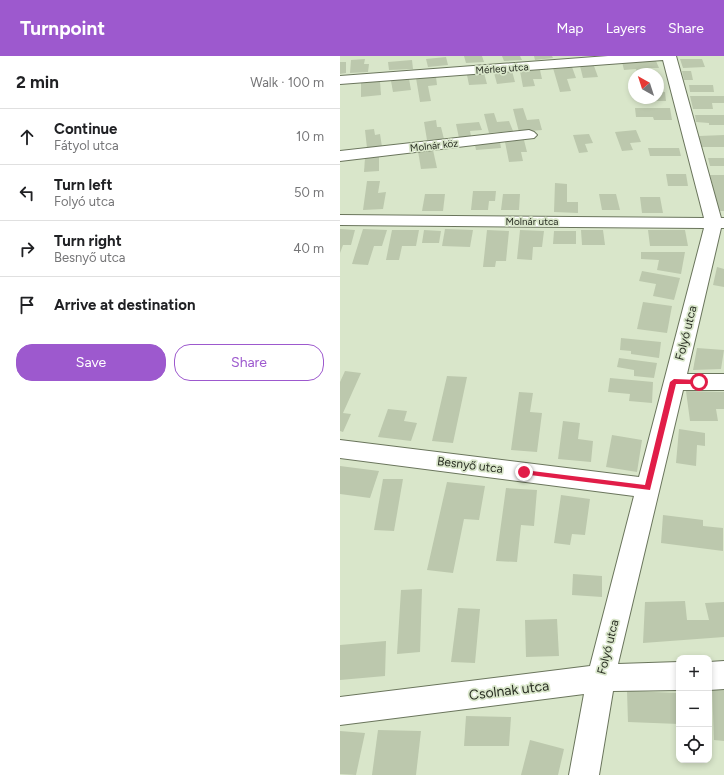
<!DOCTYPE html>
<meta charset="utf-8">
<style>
body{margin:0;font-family:Figtree,sans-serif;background:#f2f2f2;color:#202124}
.controls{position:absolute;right:12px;bottom:12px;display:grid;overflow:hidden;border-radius:8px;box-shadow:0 2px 6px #0003}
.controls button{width:36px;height:36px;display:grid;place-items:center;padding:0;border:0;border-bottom:1px solid #e0e0e0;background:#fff;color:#202124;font:20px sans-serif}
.compass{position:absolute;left:288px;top:12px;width:36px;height:36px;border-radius:50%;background:#fff;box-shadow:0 2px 6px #0003;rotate:321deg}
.stop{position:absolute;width:12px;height:12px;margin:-9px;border:3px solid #e11d48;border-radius:50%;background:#fff}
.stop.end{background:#e11d48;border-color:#fff;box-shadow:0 1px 4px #0008}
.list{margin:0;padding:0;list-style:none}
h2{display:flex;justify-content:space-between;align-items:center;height:52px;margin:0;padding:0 16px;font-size:17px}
h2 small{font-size:13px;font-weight:400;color:#757577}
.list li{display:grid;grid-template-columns:26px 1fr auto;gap:12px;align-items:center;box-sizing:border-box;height:56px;padding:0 16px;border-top:1px solid #e0e0e0}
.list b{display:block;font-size:15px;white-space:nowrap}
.list p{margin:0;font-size:13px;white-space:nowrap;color:#757577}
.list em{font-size:13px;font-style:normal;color:#757577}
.actions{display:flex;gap:8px;padding:12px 16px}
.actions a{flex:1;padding:9px 0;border:1px solid #9d59ce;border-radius:16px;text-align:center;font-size:14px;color:#9d59ce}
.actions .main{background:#9d59ce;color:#fff}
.icon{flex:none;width:22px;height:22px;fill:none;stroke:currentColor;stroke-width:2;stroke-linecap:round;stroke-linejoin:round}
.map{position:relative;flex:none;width:384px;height:719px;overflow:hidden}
header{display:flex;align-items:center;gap:24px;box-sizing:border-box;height:56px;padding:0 20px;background:#9d59ce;color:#fff}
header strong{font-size:19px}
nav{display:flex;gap:22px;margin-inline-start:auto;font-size:14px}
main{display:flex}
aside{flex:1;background:#fff}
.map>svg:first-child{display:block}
.building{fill:#bcc8ad}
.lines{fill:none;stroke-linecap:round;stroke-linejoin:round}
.minor-casing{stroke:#6a755c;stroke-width:2}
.minor{fill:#fff;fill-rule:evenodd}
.route{fill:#e11d48}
.labels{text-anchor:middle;stroke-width:3.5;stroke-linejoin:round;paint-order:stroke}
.far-street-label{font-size:10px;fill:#292e23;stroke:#d9e6ca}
.street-label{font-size:12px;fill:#292e23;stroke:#d9e6ca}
.near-street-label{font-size:14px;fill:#292e23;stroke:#d9e6ca}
</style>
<header>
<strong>Turnpoint</strong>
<nav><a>Map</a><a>Layers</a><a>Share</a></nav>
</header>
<main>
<aside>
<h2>2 min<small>Walk · 100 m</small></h2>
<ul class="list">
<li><svg class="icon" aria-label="ahead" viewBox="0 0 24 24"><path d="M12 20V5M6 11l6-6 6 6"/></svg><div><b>Continue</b><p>Fátyol utca</p></div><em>10 m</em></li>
<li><svg class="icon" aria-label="left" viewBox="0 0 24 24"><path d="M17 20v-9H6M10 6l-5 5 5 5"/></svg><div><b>Turn left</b><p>Folyó utca</p></div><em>50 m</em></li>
<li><svg class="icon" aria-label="right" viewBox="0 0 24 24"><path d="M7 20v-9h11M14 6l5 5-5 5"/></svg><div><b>Turn right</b><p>Besnyő utca</p></div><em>40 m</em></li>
<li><svg class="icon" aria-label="arrive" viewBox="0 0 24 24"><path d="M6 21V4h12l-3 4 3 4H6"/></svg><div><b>Arrive at destination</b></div></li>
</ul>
<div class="actions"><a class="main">Save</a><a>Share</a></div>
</aside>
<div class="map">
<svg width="384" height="719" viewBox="0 0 384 719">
<rect width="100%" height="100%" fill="#d9e6ca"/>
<g class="building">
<path d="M124,0H142L144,6L126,7Z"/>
<path d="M162,0H180L182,4L164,5Z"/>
<path d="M194,0H212L213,2L195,4Z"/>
<path d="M106,1L108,9L88,11L86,3Z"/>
<path d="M25,3L24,8H29L28,16L10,17L11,4Z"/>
<path d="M340,3H362L365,11L343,12Z"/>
<path d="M72,4L73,13L49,14L48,6Z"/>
<path d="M316,5L319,12H309L311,18H298L296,13L284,14L282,6Z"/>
<path d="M0,6H6V17L0,18Z"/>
<path d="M240,10H254L258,21L243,22Z"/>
<path d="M232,11L236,22L227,23L231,35L220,36L213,12Z"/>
<path d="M200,14L202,23H193L195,30L183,31L180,15Z"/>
<path d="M172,15L175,26L157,28L154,17Z"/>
<path d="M342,15H351L353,24H344Z"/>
<path d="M144,17L147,28L129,29L127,19Z"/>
<path d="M96,21L97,29L88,30L91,45L80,46L76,22Z"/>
<path d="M69,23L71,34L53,36L51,25Z"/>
<path d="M40,25L41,39L21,41V27Z"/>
<path d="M349,29H373L374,36H350Z"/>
<path d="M318,36H325L326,45H299L298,42H318Z"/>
<path d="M350,40H384V47H372L373,53H353Z"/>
<path d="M183,52L187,64L199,63L202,74L179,76L173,53Z"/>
<path d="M295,52H330L332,64H314L313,61H296Z"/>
<path d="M154,57L157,66L169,65L173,75L149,77L144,58Z"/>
<path d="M355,59H384V69H369V67L356,66Z"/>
<path d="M96,64L97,71H101L104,83L87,84L84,66Z"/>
<path d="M139,66L142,74L130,75L131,80L119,82L116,68Z"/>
<path d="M34,73L35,79L40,78L42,91L27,92L25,74Z"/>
<path d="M296,74L301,86L290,87L293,94L282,95L275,76Z"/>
<path d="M249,78L253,87L245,88L248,96L239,97L233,79Z"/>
<path d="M384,79V91H362L359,80Z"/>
<path d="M184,84L187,96H181L183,105L169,106L165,86Z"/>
<path d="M160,86L161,92L136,94L135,89Z"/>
<path d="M308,92H339L341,100H310Z"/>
<path d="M93,94L97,112L81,113L78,95Z"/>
<path d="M39,101V115L24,116L25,102Z"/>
<path d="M368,102H384V110H370Z"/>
<path d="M326,118H346L348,130H328Z"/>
<path d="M370,119H384V155H379Z"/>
<path d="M27,125H40L38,137L46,136L43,153L23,154Z"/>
<path d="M215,127L227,128V146H238V157L214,156Z"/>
<path d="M133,135H156L155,145H149L148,154H131Z"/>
<path d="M85,138H105L103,155H82Z"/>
<path d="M163,138H180L179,154H161Z"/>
<path d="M259,138H276L280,154H262Z"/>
<path d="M300,141H320L323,157H302Z"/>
<path d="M0,173L15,174L11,189H3L0,197Z"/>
<path d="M23,173L47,174L42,190H34L28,209L12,208Z"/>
<path d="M105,173L133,174L130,191L102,190Z"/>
<path d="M52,174H79L76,190H62L59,204H46Z"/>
<path d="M84,174L101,175L99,187H82Z"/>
<path d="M147,174L169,175L166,205H156L155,211H143Z"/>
<path d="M180,174L204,175L202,191H193L192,204L177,203Z"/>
<path d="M241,174H263L265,189H242Z"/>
<path d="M308,174H345L348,190H310Z"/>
<path d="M214,175H236V188H213Z"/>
<path d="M301,196H345L341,218L317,214L319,204L301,203Z"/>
<path d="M377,211L384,213V231L373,229Z"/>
<path d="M302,215L340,222L334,244L313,240L316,228L299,225Z"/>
<path d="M303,246L332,250L327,277L297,273Z"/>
<path d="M281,282L321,286L319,302L291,298V295L280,294Z"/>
<path d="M357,292L384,294L381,313L353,314Z"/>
<path d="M279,302L317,307L314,322L294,320V314L277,311Z"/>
<path d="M5,315L21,317L3,357L11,358L3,376L0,375V326Z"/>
<path d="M107,320L127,321L113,387L92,385Z"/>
<path d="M270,322L313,326L312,347L289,345L290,338L268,336Z"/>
<path d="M346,335L384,336V353H376L378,365H350Z"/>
<path d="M179,336L193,337L190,356L202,357L197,396L171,394Z"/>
<path d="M48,353L67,355L64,365L77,367L71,385L38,381Z"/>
<path d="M223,365L240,367L238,383L253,385L251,406L218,403Z"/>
<path d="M339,373L365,377V390L357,389L356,410L336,407Z"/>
<path d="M272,379L302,384L297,416L266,411Z"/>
<path d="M0,410L39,415L30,442L0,438Z"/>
<path d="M43,423H63L54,475L34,474Z"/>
<path d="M107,426L145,430L139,464L124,463L113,517L87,514Z"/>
<path d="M166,432L197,434L194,470L181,469L177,506L156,505Z"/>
<path d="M221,439L250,443L245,479L232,478L230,489L214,487Z"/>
<path d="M323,459L363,464V470L383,472V495L321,487Z"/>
<path d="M233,518L262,520V541L232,539Z"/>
<path d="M82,533L80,596L57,598L61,534Z"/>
<path d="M345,545L347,564H369L365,547L384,546V581L303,587L305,546Z"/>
<path d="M118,552L140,553L135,607L111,606Z"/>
<path d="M217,563L219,600L186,601L185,564Z"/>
<path d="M46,585L45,620L0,624V589Z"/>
<path d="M372,631L384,632V685L374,684Z"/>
<path d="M287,635L339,637V668L288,666Z"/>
<path d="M126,660L171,661L169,690H124Z"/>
<path d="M38,674L81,675L76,719H32Z"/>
<path d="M0,675L25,677L16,719L0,718Z"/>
<path d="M190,684L224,693L218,719H181Z"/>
</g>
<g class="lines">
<defs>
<g id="minor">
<path d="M268,0H336L381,162H384V172H381L347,318H384V334H343L278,608L339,606V634L273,635L259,719H229L244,638L0,669V641L250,610L294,440L0,402V384L299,421L364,172L0,169V159L364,162L323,4L0,28V20Z"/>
<path d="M189,74L194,76L197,79L194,82L0,105V95Z"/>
<path d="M384,605V633L369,634V606Z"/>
</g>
</defs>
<use href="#minor" class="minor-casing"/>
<use href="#minor" class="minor"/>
</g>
<path class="route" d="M334,323L359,324L362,326L359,328H336L310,434L182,418L181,416L184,414L305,429L330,326Z"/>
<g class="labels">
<g class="far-street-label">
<text transform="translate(162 12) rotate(-4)" y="4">Mérleg utca</text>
<text transform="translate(94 89) rotate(-6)" y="4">Molnár köz</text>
<text x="192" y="169">Molnár utca</text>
</g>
<g class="street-label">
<text transform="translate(346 277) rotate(-76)" y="4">Folyó utca</text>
<text transform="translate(130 409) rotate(7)" y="4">Besnyő utca</text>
<text transform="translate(268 591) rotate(-76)" y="4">Folyó utca</text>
</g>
<g class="near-street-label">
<text transform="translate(169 634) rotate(-7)" y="5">Csolnak utca</text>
</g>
</g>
</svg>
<div class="controls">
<button>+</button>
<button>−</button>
<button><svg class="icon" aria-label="locate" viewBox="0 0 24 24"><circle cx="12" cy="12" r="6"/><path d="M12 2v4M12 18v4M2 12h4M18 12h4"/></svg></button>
</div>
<svg class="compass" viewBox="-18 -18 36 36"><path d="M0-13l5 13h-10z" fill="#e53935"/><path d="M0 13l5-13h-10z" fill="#757577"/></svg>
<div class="stop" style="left:359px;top:326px"></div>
<div class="stop end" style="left:184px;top:416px"></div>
</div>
</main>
